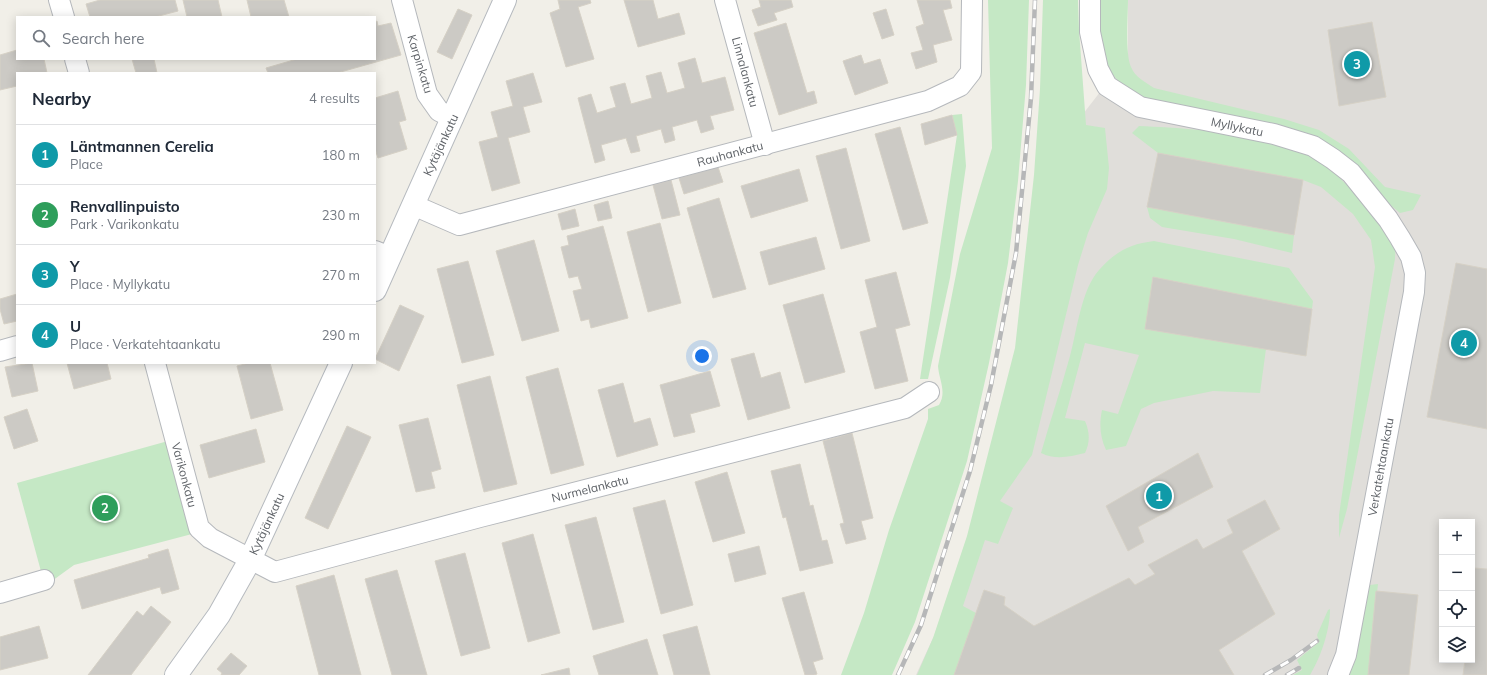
<!DOCTYPE html>
<meta charset="utf-8">
<style>
body{margin:0;font-family:Mulish,sans-serif;background:#f2f2f3;color:#1f2937}
.controls{position:absolute;right:12px;bottom:12px;display:grid;overflow:hidden;border-radius:0px;box-shadow:0 2px 10px #0003}
.controls button{width:36px;height:36px;display:grid;place-items:center;padding:0;border:0;border-bottom:1px solid #e0e1e3;background:#fff;color:#1f2937;font:20px sans-serif}
.you{position:absolute;left:702px;top:356px;width:14px;height:14px;margin:-10px;border:3px solid #fff;border-radius:50%;background:#1a73e8;box-shadow:0 0 0 6px #1a73e833}
.badge{display:grid;place-items:center;width:26px;height:26px;border-radius:50%;background:#ea4335;color:#fff;font-size:13px;font-weight:700}
.pin{position:absolute;translate:-50% -50%;border:2px solid #fff;box-shadow:0 1px 4px #0006}
.list{margin:0;padding:0;list-style:none}
h2{display:flex;justify-content:space-between;align-items:center;height:52px;margin:0;padding:0 16px;font-size:17px}
h2 small{font-size:13px;font-weight:400;color:#747a83}
.list li{display:grid;grid-template-columns:26px 1fr auto;gap:12px;align-items:center;box-sizing:border-box;height:60px;padding:0 16px;border-top:1px solid #e0e1e3}
.list b{display:block;font-size:15px;white-space:nowrap}
.list p{margin:0;font-size:13px;white-space:nowrap;color:#747a83}
.list em{font-size:13px;font-style:normal;color:#747a83}
.icon{flex:none;width:22px;height:22px;fill:none;stroke:currentColor;stroke-width:2;stroke-linecap:round;stroke-linejoin:round}
.map{position:relative;flex:none;width:1487px;height:675px;overflow:hidden}
.search{position:absolute;background:#fff;box-shadow:0 2px 10px #0003;left:16px;top:16px;width:360px;height:44px;display:flex;align-items:center;gap:10px;box-sizing:border-box;padding:0 14px;border-radius:0px;color:#747a83;font-size:15px}
.panel{position:absolute;background:#fff;box-shadow:0 2px 10px #0003;left:16px;top:72px;width:360px;height:292px;border-radius:0px}
.map>svg:first-child{display:block}
.industrial{fill:#e0deda;fill-rule:evenodd}
.green{fill:#c5e8c5}
.building{fill:#cccac5;stroke:#d6d1c6}
.lines{fill:none;stroke-linecap:round;stroke-linejoin:round}
.street-casing{stroke:#b5b8bc;stroke-width:22}
.secondary-casing{stroke:#b6babf;stroke-width:24}
.street{stroke:#fff;stroke-width:20}
.secondary{stroke:#fff;stroke-width:22}
.rail-casing{stroke:#b6b7b8;stroke-width:4.5}
.rail{stroke:#fff;stroke-width:3;stroke-dasharray:9;stroke-linecap:butt}
.labels{text-anchor:middle;stroke-width:3.5;stroke-linejoin:round;paint-order:stroke}
.street-label{font-size:12px;fill:#5f6368;stroke:#fff}
</style>
<div class="map">
<svg width="1487" height="675" viewBox="0 0 1487 675">
<rect width="100%" height="100%" fill="#f1efe8"/>
<path class="industrial" d="M1128,0H1487V675H916L933,638L952,608L1076,123L1128,56ZM1442,522H1472V660H1442Z"/>
<g class="green">
<path d="M988,0H1029L1026,85L1018,181L1008,263L989,363L967,461L915,622L892,675H841L864,613L889,530L928,419V409L939,405C947,392 939,380 938,366L960,254L992,148Z"/>
<path d="M1043,0H1078L1079,30L1086,125L1105,128L1109,168L1107,189L1088,233L1078,265L1032,455L1000,501L1013,508L998,544L985,540L963,606L976,613L954,675H917L933,638L967,536L1015,348L1034,175L1040,89Z"/>
<path d="M1098,0H1128C1128,17 1125,53 1131,67C1135,77 1145,82 1154,88L1284,119L1319,130L1349,149L1385,187L1421,195L1413,210L1400,213L1388,203L1363,171L1338,152L1311,136L1284,126L1144,101C1098,73 1100,49 1098,0Z"/>
<path d="M962,114L966,166L950,278L928,379H920L957,135L952,115Z"/>
<path d="M1139,126C1189,128 1276,134 1318,160C1337,173 1354,192 1368,209C1376,219 1390,235 1394,247C1396,250 1395,255 1395,259L1347,509L1339,538V515L1375,267L1371,240L1353,214L1321,187L1303,180L1158,153L1132,133Z"/>
<path d="M1147,207L1294,235L1292,253L1234,239L1162,227L1150,218Z"/>
<path d="M1154,241L1289,268L1313,301L1312,309L1153,278L1146,329L1266,349L1260,393L1213,391L1154,403L1141,409L1126,446L1106,450C1100,437 1099,424 1102,410L1118,414L1139,355L1085,343L1065,418L1085,421C1090,433 1090,442 1085,453C1069,457 1055,460 1041,453C1050,421 1061,389 1070,356C1077,331 1081,290 1099,270C1116,251 1130,244 1154,241Z"/>
<path d="M168,441L192,534L74,565L45,586L17,483Z"/>
<path d="M1378,584L1368,675H1349L1357,650L1370,585Z"/>
<path d="M1330,609C1330,630 1321,657 1310,675H1293L1302,670L1297,660L1319,642L1317,635L1328,610Z"/>
</g>
<g class="building">
<path d="M100,0H175L178,11L155,17H90L86,4Z"/>
<path d="M183,0H218L222,17H187Z"/>
<path d="M247,0H284L289,17H251Z"/>
<path d="M558,0H590L591,3L578,7L594,59L566,67L550,13L560,9Z"/>
<path d="M624,0H653L658,19L679,13L685,34L638,47Z"/>
<path d="M759,0H791L793,7L774,13L777,20L758,26L752,10L761,7Z"/>
<path d="M917,0H950L952,8L943,10L952,40L933,45L937,62L916,69L911,53L923,50L916,27L924,24Z"/>
<path d="M458,9L472,15L452,59L437,52Z"/>
<path d="M886,9L894,35L882,39L873,13Z"/>
<path d="M377,21L378,26L391,23L401,55L337,73H268L266,68L297,59H375V22Z"/>
<path d="M1372,22L1386,97L1339,106L1328,30Z"/>
<path d="M786,23L807,93L814,91L817,103L779,115L754,33Z"/>
<path d="M17,50V59H44L47,73H17V86L0,90V55Z"/>
<path d="M861,55L864,64L880,59L888,83L855,95L843,61Z"/>
<path d="M695,58L702,83L725,77L734,110L710,116L714,129L701,133L697,120L672,127L675,140L665,143L661,129L636,136L640,151L631,153L626,138L601,145L605,160L595,163L578,98L591,94L597,113L616,107L610,87L625,83L631,104L652,98L646,76L661,72L667,93L685,88L678,63Z"/>
<path d="M132,59H154L157,73H136Z"/>
<path d="M533,73L542,102L523,107L530,132L508,138L520,183L492,191L479,142L498,137L491,112L513,106L506,81Z"/>
<path d="M398,91L406,120L399,122L407,149L378,158L375,149V98Z"/>
<path d="M952,115L957,135L925,145L921,124Z"/>
<path d="M900,127L928,223L903,230L875,134Z"/>
<path d="M846,148L870,241L841,249L816,156Z"/>
<path d="M1158,153L1303,180L1294,235L1147,207Z"/>
<path d="M718,167L723,182L684,194L679,178Z"/>
<path d="M799,169L808,201L751,218L741,186Z"/>
<path d="M671,180L680,215L662,219L653,185Z"/>
<path d="M719,198L746,289L713,298L687,208Z"/>
<path d="M608,201L612,218L598,221L594,205Z"/>
<path d="M575,209L579,226L562,230L558,214Z"/>
<path d="M660,223L681,303L648,312L627,232Z"/>
<path d="M603,226L628,318L591,328L589,319L581,321L573,291L582,289L578,276L569,278L561,247L569,245L567,236Z"/>
<path d="M816,237L825,269L769,285L760,252Z"/>
<path d="M534,240L559,331L522,341L496,251Z"/>
<path d="M468,261L494,355L462,363L437,269Z"/>
<path d="M1456,263L1487,269V429L1427,417Z"/>
<path d="M896,272L910,325L895,329L908,381L875,389L860,332L877,327L865,280Z"/>
<path d="M1153,277L1312,309L1306,356L1145,329Z"/>
<path d="M17,294V321L4,324L0,309V299Z"/>
<path d="M823,294L845,372L805,383L783,305Z"/>
<path d="M400,305L424,316L399,371L375,359Z"/>
<path d="M754,353L761,378L780,372L790,408L748,420L731,359Z"/>
<path d="M32,363L38,391L12,397L5,367Z"/>
<path d="M67,363H107L111,379L74,389Z"/>
<path d="M249,363H270L283,410L251,419L237,366Z"/>
<path d="M558,368L584,465L551,474L526,377Z"/>
<path d="M710,371L720,406L690,414L695,432L674,437L660,385Z"/>
<path d="M490,376L517,484L484,492L457,385Z"/>
<path d="M623,383L634,423L650,418L658,445L617,457L598,390Z"/>
<path d="M27,409L38,441L14,449L4,417Z"/>
<path d="M428,418L441,469L431,472L435,488L416,492L399,425Z"/>
<path d="M347,426L371,437L328,529L305,518Z"/>
<path d="M256,429L265,462L209,478L200,445Z"/>
<path d="M852,433L873,518L861,521L866,539L846,544L840,524L844,523L823,441Z"/>
<path d="M1198,453L1213,487L1138,527L1144,542L1128,551L1106,506Z"/>
<path d="M800,464L810,506L813,505L822,541L827,540L833,563L800,571L786,517L783,518L771,471Z"/>
<path d="M727,472L745,533L713,542L695,482Z"/>
<path d="M665,500L693,605L661,614L633,508Z"/>
<path d="M1265,500L1280,529L1242,551L1275,614L1219,650L1234,675H954L984,590L1005,597L1004,605L1034,626L1129,578L1135,585L1155,574L1148,565L1197,539L1203,549L1233,533L1227,520Z"/>
<path d="M596,517L624,622L593,630L565,525Z"/>
<path d="M533,534L560,633L528,642L502,543Z"/>
<path d="M759,546L766,574L735,582L728,554Z"/>
<path d="M168,549L179,589L162,594L160,587L82,609L74,580L149,558L148,555Z"/>
<path d="M465,553L490,648L461,656L435,561Z"/>
<path d="M1474,568L1487,569V675H1463L1465,660H1472V589Z"/>
<path d="M397,570L427,675H392L365,579Z"/>
<path d="M334,575L361,675H319L296,586Z"/>
<path d="M1376,591L1418,595L1409,675H1368Z"/>
<path d="M804,592L823,659L813,662L817,674L814,675H805L782,598Z"/>
<path d="M151,606L171,622L131,675H88L137,611L143,616Z"/>
<path d="M39,626L48,658L0,670V637Z"/>
<path d="M697,626L710,675H674L663,635Z"/>
<path d="M647,639L658,675H599L593,656Z"/>
<path d="M231,653L247,666L239,675H221L222,673L217,669Z"/>
<path d="M569,668L570,675H541Z"/>
</g>
<g class="lines">
<defs>
<g id="street">
<path d="M59,0L64,17"/>
<path d="M402,0L427,94L439,111L453,118"/>
<path d="M725,0L765,145"/>
<path d="M1090,0V32L1098,69L1107,86L1140,107L1274,134L1313,146L1333,159L1351,173L1388,219L1400,238L1411,257L1415,273L1414,292L1346,655L1338,675"/>
<path d="M75,59L79,73"/>
<path d="M413,205L459,225L928,101L960,86L971,72L972,0"/>
<path d="M375,251L390,257"/>
<path d="M0,351L17,346"/>
<path d="M155,363L199,528L210,538L275,572L480,517L905,408L929,392"/>
<path d="M0,593L44,580"/>
</g>
<g id="secondary">
<path d="M375,290L505,0"/>
<path d="M176,675L219,615L250,560L341,363"/>
</g>
</defs>
<use href="#street" class="street-casing"/>
<use href="#secondary" class="secondary-casing"/>
<use href="#street" class="street"/>
<use href="#secondary" class="secondary"/>
<defs>
<g id="rail">
<path d="M898,675L921,625L970,471L991,385L1016,253L1031,98L1035,0"/>
<path d="M1265,675L1291,660L1317,641"/>
<path d="M1287,675L1299,668"/>
</g>
</defs>
<use href="#rail" class="rail-casing"/>
<use href="#rail" class="rail"/>
</g>
<g class="labels">
<g class="street-label">
<text transform="translate(420 64) rotate(73)" y="4">Karpinkatu</text>
<text transform="translate(745 72) rotate(75)" y="4">Linnalankatu</text>
<text transform="translate(1237 127) rotate(12)" y="4">Myllykatu</text>
<text transform="translate(441 145) rotate(-65)" y="4">Kytäjänkatu</text>
<text transform="translate(730 154) rotate(-15)" y="4">Rauhankatu</text>
<text transform="translate(1381 467) rotate(-80)" y="4">Verkatehtaankatu</text>
<text transform="translate(184 475) rotate(75)" y="4">Varikonkatu</text>
<text transform="translate(590 489) rotate(-14)" y="4">Nurmelankatu</text>
<text transform="translate(267 524) rotate(-65)" y="4">Kytäjänkatu</text>
</g>
</g>
</svg>
<div class="controls">
<button>+</button>
<button>−</button>
<button><svg class="icon" aria-label="locate" viewBox="0 0 24 24"><circle cx="12" cy="12" r="6"/><path d="M12 2v4M12 18v4M2 12h4M18 12h4"/></svg></button>
<button><svg class="icon" aria-label="layers" viewBox="0 0 24 24"><path d="M12 4l9 5-9 5-9-5zM3 14l9 5 9-5"/></svg></button>
</div>
<div class="you"></div>
<div class="pin badge" style="left:1159px;top:496px;background:#0f9aa8">1</div>
<div class="pin badge" style="left:105px;top:508px;background:#2e9e5b">2</div>
<div class="pin badge" style="left:1357px;top:64px;background:#0f9aa8">3</div>
<div class="pin badge" style="left:1464px;top:343px;background:#0f9aa8">4</div>
<div class="search"><svg class="icon" aria-label="search" viewBox="0 0 24 24"><circle cx="10" cy="10" r="6"/><path d="M15 15l6 6"/></svg>Search here</div>
<section class="panel">
<h2>Nearby<small>4 results</small></h2>
<ul class="list">
<li><span class="badge" style="background:#0f9aa8">1</span><div><b>Läntmannen Cerelia</b><p>Place</p></div><em>180 m</em></li>
<li><span class="badge" style="background:#2e9e5b">2</span><div><b>Renvallinpuisto</b><p>Park · Varikonkatu</p></div><em>230 m</em></li>
<li><span class="badge" style="background:#0f9aa8">3</span><div><b>Y</b><p>Place · Myllykatu</p></div><em>270 m</em></li>
<li><span class="badge" style="background:#0f9aa8">4</span><div><b>U</b><p>Place · Verkatehtaankatu</p></div><em>290 m</em></li>
</ul>
</section>
</div>
